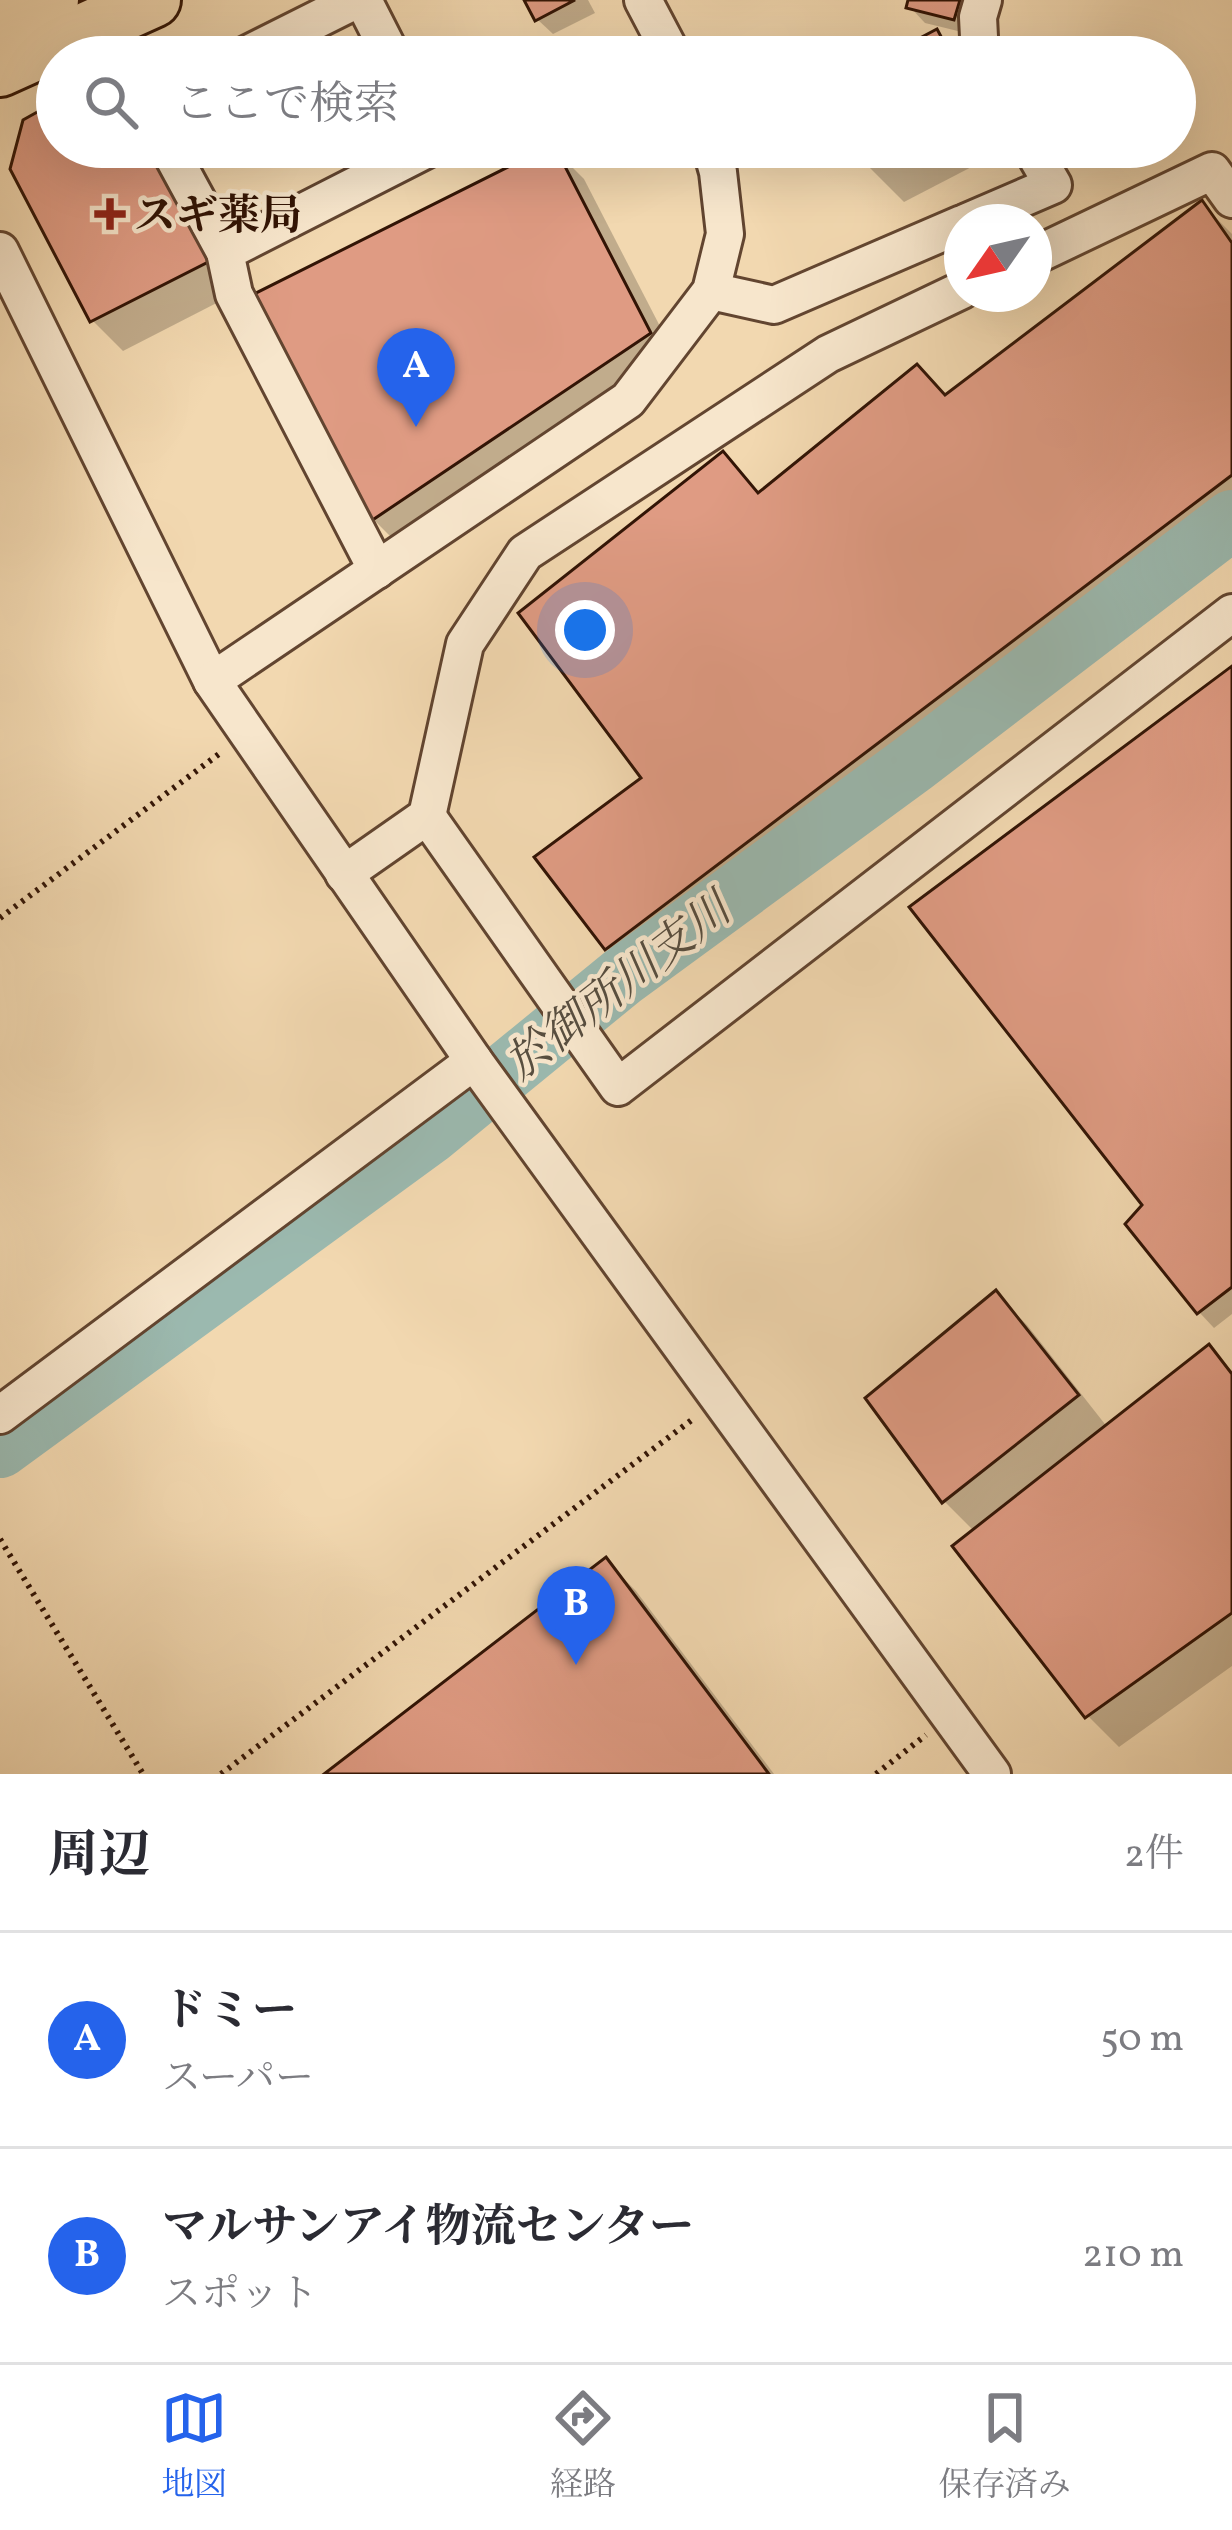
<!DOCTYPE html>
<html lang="ja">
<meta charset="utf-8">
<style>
body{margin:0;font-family:Vollkorn,"Noto Serif JP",serif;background:#f2f2f3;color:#2b2b33}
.compass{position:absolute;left:944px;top:204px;width:108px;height:108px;border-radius:50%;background:#fff;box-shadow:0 12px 48px #0002;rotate:236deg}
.you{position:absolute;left:585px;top:630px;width:42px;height:42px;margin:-30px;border:9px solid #fff;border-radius:50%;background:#1a73e8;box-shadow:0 0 0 18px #1a73e833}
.badge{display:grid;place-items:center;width:78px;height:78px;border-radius:50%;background:#2563eb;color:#fff;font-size:39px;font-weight:700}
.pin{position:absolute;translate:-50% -99px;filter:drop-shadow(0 3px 6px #0008)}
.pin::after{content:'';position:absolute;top:63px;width:42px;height:36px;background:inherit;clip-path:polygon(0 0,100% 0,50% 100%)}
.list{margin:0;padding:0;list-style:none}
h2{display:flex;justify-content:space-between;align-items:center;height:156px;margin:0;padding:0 48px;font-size:51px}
h2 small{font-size:39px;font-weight:400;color:#7c7c81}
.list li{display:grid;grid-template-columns:78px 1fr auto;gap:36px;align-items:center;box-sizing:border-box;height:216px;padding:0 48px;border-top:3px solid #e1e1e2}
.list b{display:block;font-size:45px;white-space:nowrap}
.list p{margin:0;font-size:39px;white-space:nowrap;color:#7c7c81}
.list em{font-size:39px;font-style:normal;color:#7c7c81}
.icon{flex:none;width:66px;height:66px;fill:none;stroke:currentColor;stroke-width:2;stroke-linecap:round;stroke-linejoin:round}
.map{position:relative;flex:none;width:1232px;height:1774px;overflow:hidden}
.search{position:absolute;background:#fff;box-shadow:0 12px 48px #0002;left:36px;right:36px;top:36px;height:132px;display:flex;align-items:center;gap:30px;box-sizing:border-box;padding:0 42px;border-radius:66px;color:#7c7c81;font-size:45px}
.sheet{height:588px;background:#fff}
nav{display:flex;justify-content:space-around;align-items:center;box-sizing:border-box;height:168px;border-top:3px solid #e1e1e2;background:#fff;font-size:33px;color:#7c7c81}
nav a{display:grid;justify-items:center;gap:6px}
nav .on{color:#2563eb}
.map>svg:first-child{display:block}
.shadow{fill:#0003}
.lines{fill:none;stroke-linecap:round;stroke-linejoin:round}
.river{stroke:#9bb9af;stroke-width:60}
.building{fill:#df9b83;stroke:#321405;stroke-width:3}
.minor-casing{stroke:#624530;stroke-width:42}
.highway-casing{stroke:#321405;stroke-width:60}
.path{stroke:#321405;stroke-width:6;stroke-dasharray:3 6;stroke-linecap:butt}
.minor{stroke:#f7e6cc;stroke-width:36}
.highway{stroke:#f2d8b0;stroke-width:54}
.poi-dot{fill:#8f2418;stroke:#f7e6cc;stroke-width:4.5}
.labels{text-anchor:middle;stroke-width:9;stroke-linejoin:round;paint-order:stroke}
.poi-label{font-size:42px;font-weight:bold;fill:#321405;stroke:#f7e6cc;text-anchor:start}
.water-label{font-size:45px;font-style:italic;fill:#574e40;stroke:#f7e6cc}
</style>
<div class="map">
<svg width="1232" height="1774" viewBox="0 0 1232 1774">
<rect width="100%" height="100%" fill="#f2d8b0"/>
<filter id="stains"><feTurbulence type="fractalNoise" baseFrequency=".00167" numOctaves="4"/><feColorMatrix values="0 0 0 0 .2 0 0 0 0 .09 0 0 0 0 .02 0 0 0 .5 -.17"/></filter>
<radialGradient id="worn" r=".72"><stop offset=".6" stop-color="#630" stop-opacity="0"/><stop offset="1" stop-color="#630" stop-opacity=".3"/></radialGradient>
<g class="shadow">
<path d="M527,0H588L595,13L553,34L537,19Z"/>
<path d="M911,0H980L970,34L925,23L910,7Z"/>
<path d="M937,33L961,57H891Z"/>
<path d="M57,105V147H162L240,291L123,351L92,320L13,169Z"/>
<path d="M855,147H1010L904,202L861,159Z"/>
<path d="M553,148L584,179L680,365L404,550L373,519Z"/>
<path d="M1202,204L1232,234V529L638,978L607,948L722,455L761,494L947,398Z"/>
<path d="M1232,670V1314L1214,1328L1199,1312L1146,1205Z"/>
<path d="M996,1294L1027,1325L1108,1428L1209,1348L1232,1371V1666L1119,1747L1088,1716L956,1547L975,1532L944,1501Z"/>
<path d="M606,1561L636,1591L774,1774H329Z"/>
</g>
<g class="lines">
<path class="river" d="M0,1448L430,1134L622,977L914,763L1232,520"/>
</g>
<g class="building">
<path d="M524,0H575L535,21Z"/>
<path d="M908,0H960L954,20L906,8Z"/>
<path d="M937,29L952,57H884Z"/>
<path d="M57,101V147H151L212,260L90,322L10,169L23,120Z"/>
<path d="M548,147H555L651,333L371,521L252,295Z"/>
<path d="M1202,200L1232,243V475L605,950L534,857L641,778L518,613L723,451L758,493L917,364L945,395Z"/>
<path d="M1232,666V1287L1197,1314L1125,1224L1142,1205L909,907Z"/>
<path d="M996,1290L1079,1395L942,1503L865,1398Z"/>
<path d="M1209,1344L1232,1374V1613L1085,1718L952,1546Z"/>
<path d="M606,1557L769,1774H324Z"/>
</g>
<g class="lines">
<defs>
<g id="minor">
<path d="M363,0L392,57"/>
<path d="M643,0L673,57"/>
<path d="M242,57L356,0"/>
<path d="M980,57L978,17L983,0"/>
<path d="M168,147L225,252"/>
<path d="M967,222L1053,185L1031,147"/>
<path d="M0,251L212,681L474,1061L992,1774"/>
<path d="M1034,256L1212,171L1232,199"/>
<path d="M711,291L774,305L962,224"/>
<path d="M377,570L234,294L225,252L431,147"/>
<path d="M212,681L628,400L711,291L725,234L718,172L711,147"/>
<path d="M427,816L618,1087L1232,613"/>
<path d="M344,874L427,816L465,644L525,553L828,354L962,290"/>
<path d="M0,1415L474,1061"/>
</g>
<g id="highway">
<path d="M0,26L51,0"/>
<path d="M0,69L153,0"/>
</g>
</defs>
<use href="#minor" class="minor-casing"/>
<use href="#highway" class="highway-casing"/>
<g class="path">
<path d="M0,918L223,751"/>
<path d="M0,1539L143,1774"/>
<path d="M221,1774L693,1419"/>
<path d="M876,1774L926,1735"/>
</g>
<use href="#minor" class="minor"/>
<use href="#highway" class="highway"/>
</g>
<path class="poi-dot" d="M104 196h12v12h12v12h-12v12h-12v-12h-12v-12h12z"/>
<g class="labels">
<g class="poi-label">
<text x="134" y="229">スギ薬局</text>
</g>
<g class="water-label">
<text transform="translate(617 985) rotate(-38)" y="16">於御所川支川</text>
</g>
</g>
<rect width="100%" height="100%" filter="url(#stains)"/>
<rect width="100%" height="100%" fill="url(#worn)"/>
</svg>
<svg class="compass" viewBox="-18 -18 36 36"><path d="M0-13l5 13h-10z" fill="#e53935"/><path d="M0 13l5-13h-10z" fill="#7c7c81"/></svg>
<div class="you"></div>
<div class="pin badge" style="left:416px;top:427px">A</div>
<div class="pin badge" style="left:576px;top:1665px">B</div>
<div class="search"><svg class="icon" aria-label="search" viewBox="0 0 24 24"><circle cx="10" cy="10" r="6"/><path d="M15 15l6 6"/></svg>ここで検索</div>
</div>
<section class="sheet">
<h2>周辺<small>2件</small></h2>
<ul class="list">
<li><span class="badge">A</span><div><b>ドミー</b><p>スーパー</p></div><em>50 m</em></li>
<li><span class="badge">B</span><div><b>マルサンアイ物流センター</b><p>スポット</p></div><em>210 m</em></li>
</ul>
</section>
<nav>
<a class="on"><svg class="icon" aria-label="map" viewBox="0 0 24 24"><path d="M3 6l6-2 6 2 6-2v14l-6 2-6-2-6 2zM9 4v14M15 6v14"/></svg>地図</a>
<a><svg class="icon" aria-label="directions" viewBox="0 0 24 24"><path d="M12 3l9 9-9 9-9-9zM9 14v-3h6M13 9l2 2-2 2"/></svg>経路</a>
<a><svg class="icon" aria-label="saved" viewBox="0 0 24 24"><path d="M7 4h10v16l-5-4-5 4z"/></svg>保存済み</a>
</nav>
